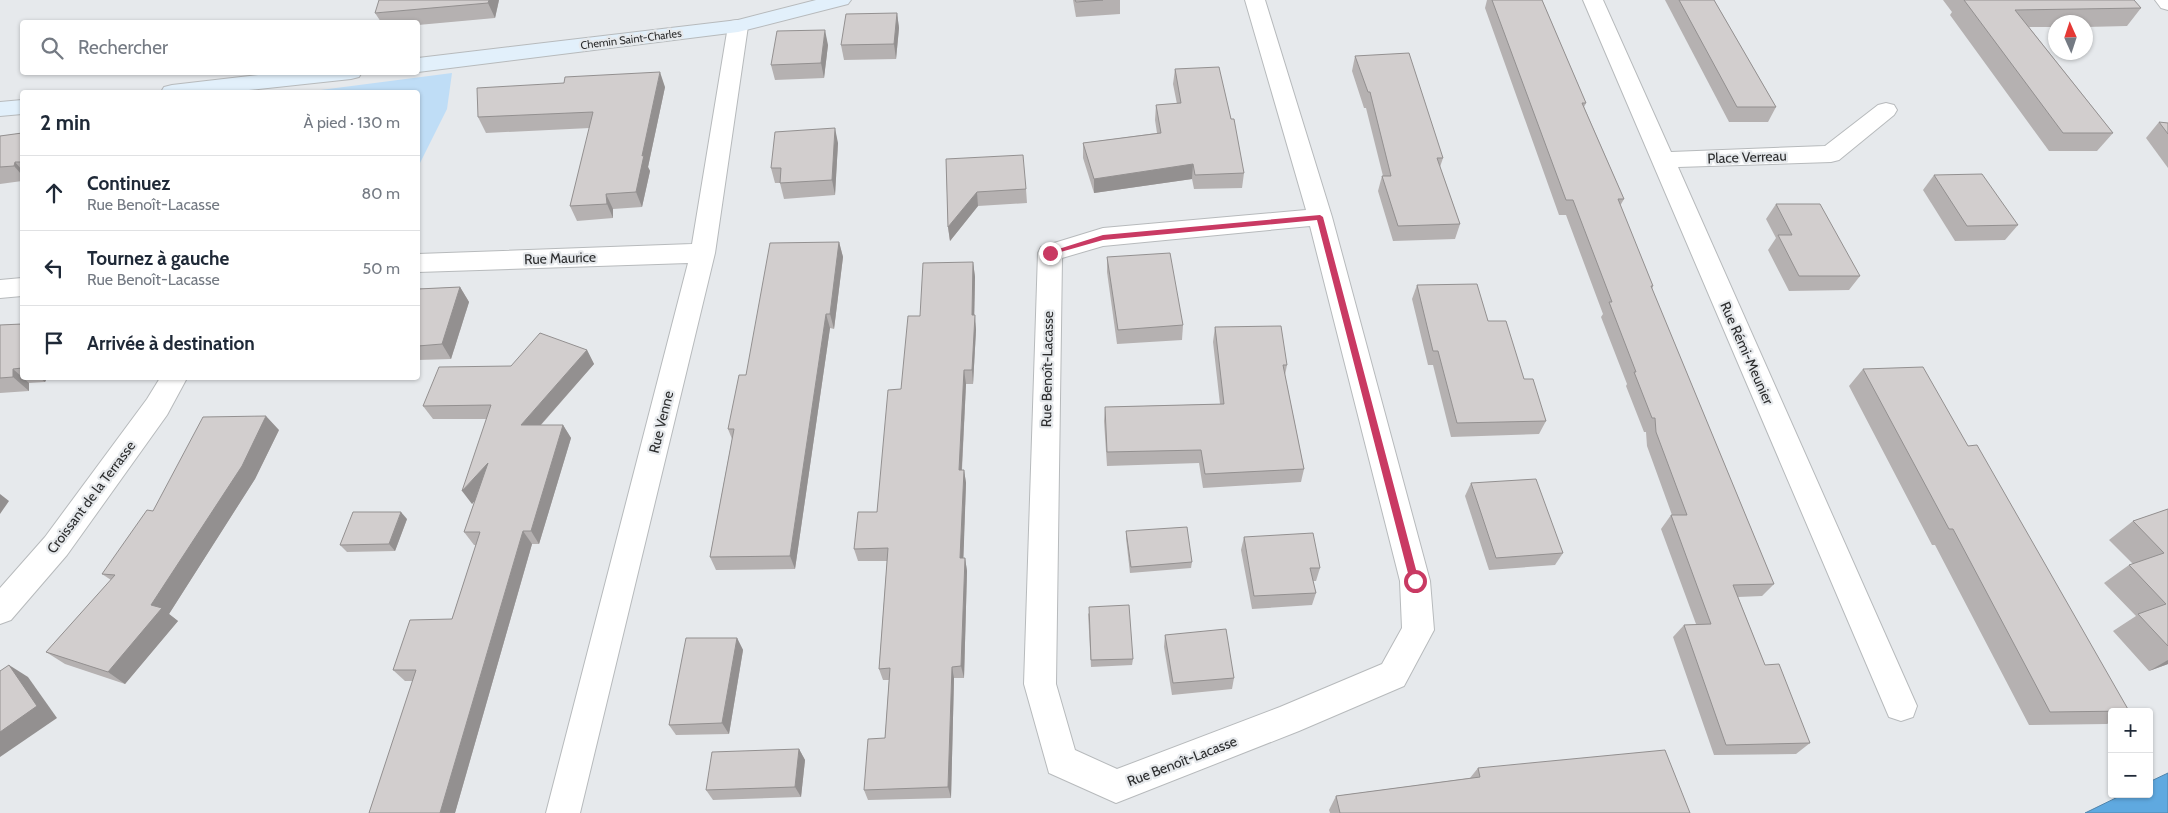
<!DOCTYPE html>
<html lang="fr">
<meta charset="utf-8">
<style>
body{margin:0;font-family:Cabin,sans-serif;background:#f6f6f7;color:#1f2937}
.controls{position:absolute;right:15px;bottom:15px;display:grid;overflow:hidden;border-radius:5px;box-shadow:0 1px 4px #0004}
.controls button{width:45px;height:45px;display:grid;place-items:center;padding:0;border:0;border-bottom:1px solid #e0e1e3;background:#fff;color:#1f2937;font:25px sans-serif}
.compass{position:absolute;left:2048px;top:15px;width:45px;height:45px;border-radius:50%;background:#fff;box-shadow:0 1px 4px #0004;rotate:357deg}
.stop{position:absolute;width:15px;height:15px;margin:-11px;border:4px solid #c93a63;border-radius:50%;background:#fff}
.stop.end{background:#c93a63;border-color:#fff;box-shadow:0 1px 5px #0008}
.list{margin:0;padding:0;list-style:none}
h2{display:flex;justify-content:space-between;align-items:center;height:65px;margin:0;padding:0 20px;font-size:21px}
h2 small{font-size:16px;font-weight:400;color:#747a83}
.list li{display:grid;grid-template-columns:32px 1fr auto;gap:15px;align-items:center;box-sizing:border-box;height:75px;padding:0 20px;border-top:1px solid #e0e1e3}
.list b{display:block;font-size:19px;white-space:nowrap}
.list p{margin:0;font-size:16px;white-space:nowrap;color:#747a83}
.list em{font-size:16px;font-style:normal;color:#747a83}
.icon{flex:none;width:28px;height:28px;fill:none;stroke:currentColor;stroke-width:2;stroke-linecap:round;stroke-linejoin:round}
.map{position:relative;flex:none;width:2168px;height:813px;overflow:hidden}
.search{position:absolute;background:#fff;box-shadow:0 1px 4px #0004;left:20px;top:20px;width:400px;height:55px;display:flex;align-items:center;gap:12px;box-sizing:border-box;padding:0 18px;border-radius:5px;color:#747a83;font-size:19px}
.panel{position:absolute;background:#fff;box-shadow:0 1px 4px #0004;left:20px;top:90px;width:400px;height:290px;border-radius:5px}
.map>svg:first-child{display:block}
.green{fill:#bfddf6}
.water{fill:#5fa9e0;stroke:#5084ab}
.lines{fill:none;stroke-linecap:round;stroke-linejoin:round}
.minor-casing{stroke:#b7babc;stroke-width:2}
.secondary-casing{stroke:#b7babc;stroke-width:2}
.minor{fill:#fff;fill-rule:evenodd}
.secondary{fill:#e2f0fb;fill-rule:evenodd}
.wall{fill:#b5b1b1}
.shaded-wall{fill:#939090}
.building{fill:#d2cece;stroke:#939090}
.route{fill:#c93a63}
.labels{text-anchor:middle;stroke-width:4.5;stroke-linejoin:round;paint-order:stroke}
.far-street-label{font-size:11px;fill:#2c2d2e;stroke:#e6e9ec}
.street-label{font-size:14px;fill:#2c2d2e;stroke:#e6e9ec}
</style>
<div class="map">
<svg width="2168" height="813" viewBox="0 0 2168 813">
<rect width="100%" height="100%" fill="#e6e9ec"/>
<path class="green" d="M452,73L447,109L418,167V92H305Z"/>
<path class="water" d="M2168,773V813H2085L2124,794H2149V782Z"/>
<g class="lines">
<defs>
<g id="minor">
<path d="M1245,0H1265L1332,217L1430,581L1434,630L1404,686L1299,731L1116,803L1049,773L1024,684L1038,253L1041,247L1103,228L1306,210ZM1310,226L1400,581L1402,628L1382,664L1280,707L1117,769L1075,750L1056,684L1062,258L1103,246Z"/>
<path d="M1583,0H1603L1671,152L1825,146L1878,105L1886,103L1894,105L1897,110L1894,115L1839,160L1831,162L1678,167L1917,706L1913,717L1901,721L1889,717Z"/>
<path d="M2155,0H2168V10L2161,8Z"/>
<path d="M738,20L745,21L748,26L715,253L580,813H546L688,263L418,272V254L692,244L728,26L731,21Z"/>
<path d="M22,278V296L0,298V280Z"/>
<path d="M160,378H187L167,415L67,555L11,620L0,624V588L45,537L147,399Z"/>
</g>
<g id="secondary">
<path d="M816,0H851L848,4L738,32L418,72V58L738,20Z"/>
<path d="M284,72H362L359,77L351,79L230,92H161L164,87L172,85Z"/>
<path d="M22,100V114L0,116V102Z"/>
</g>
</defs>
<use href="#minor" class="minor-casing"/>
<use href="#secondary" class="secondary-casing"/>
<use href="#minor" class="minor"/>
<use href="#secondary" class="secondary"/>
</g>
<g class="wall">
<path d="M499,0L495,18L418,25V22H381L375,13Z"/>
<path d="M1073,0H1120V14L1076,17Z"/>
<path d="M1487,0H1542L1586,103L1584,107L1624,199L1620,206L1653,286L1652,289L1774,584L1762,596L1738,597L1765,665L1810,743L1796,754L1714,755L1673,637L1684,625L1696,624L1661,529L1671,515H1672L1647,446L1646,432H1644L1626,386L1627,384L1601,317L1603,314L1566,215H1559L1485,8Z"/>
<path d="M1665,0H1714L1776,107L1768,122H1729Z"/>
<path d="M1943,0H2134L2141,8L2127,26L2086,27V22H2056V27H2029L2113,133L2097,151H2049L1950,15L1952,12Z"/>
<path d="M897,13L899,28L896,59L844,60L841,45Z"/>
<path d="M828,45L824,78L775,80L771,65Z"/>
<path d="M1355,56L1443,158L1440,167L1460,224L1455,239L1393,241L1378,191L1382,176H1383L1366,108H1364L1352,71Z"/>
<path d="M1175,69L1244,173L1242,188L1194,189L1192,179L1094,193L1083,158V143L1157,133L1155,120L1156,105L1177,104L1173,84Z"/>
<path d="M665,87L648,167L650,171L642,207L613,209V218L577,221L570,206L590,128L486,133L478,117Z"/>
<path d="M2159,122L2168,123V168L2146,138Z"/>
<path d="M22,133V181L0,184V136Z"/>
<path d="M838,143L835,195L784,199L780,183H775L771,168Z"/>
<path d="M946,159L1026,189L1027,203L978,206L950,241L948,227Z"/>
<path d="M1934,175L2018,225L2005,240L1955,241L1923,190Z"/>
<path d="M1776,204L1860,276L1849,290L1789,291L1768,250L1776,238L1766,219Z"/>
<path d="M839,242L843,257L834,329L830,328L795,569L716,570L710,557L732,439L728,429L746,375Z"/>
<path d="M1107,257L1183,325L1182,340L1117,344L1107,272Z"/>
<path d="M973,262L975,277L974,315L976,330L973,384H966L962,470H964L966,483L963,558H965L967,571L964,678H954L951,798L868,800L864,790L885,738L889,680H883L879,669L887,561H858L854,549L877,512L901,389L920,316Z"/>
<path d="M1417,285L1488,321L1524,379L1546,421L1539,434L1451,437L1433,365H1428L1412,299Z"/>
<path d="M460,287L469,302L451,359L418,360V289Z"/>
<path d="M22,324V378H47L45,382L29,383V391L0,393V325Z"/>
<path d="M1215,327L1287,365L1285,375L1304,469L1301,482L1203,488L1199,463L1107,466L1104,421L1105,407L1220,404L1213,342Z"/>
<path d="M587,350L594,364L541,425H563L571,438L539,544H532L455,813H369L413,681H405L393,670L452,619L476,545H474L464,532L475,500L472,504L487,419H433L423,406L511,366Z"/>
<path d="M1863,369L1968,446L2129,711L2127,712H2112V721L2107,724L2029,725L1935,545H1932L1849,386Z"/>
<path d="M279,430L255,479L169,614L178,621L125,684L65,664L46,652L111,580L102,574L153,511Z"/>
<path d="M1471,483L1563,553L1555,565L1489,570L1465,496Z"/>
<path d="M2168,509V664L2149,671L2113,631L2136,616L2104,583L2129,565L2133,564L2109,540L2133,521Z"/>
<path d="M407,519L395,551L347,552L340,545Z"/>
<path d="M1126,531L1192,562L1191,568L1130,573L1126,538Z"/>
<path d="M1244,537L1320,568L1316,581H1313L1316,593L1312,605L1252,609L1241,550Z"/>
<path d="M1088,613L1133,659L1132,665L1091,667Z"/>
<path d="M1165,635L1234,678L1232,689L1172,695L1164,647Z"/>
<path d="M737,638L743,650L729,734L676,735L669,725Z"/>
<path d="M799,749L805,760L801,797L713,800L706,790Z"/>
<path d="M1478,768L1690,813H1330L1329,810L1336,796L1470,778Z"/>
</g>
<g class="shaded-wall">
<path d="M489,0H499L495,18L488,3Z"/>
<path d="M897,13L899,28L896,59L894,44Z"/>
<path d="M825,30L828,45L824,78L821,63Z"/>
<path d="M660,72L665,87L648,167L650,171L642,207L636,192L642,156Z"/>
<path d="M835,128L838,143L835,195L832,180Z"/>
<path d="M15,162L22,170V175L14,166Z"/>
<path d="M1193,164L1192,179L1094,193V179Z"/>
<path d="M977,192L978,206L950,241L948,227Z"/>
<path d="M606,194L613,209V218L607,204Z"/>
<path d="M839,242L843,257L834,329L830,314Z"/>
<path d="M973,262L975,277L974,330L972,315Z"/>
<path d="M460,287L469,302L451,359L442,344Z"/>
<path d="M826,314L830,328L795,569L790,556Z"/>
<path d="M975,315L976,330L973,384L972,370Z"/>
<path d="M587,350L594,364L529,438L521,425Z"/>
<path d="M13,369L29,383V391L13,377Z"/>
<path d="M964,370L966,384L961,483L959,470Z"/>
<path d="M40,378H47L45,382Z"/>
<path d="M266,416L279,430L255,479L169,614L178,621L125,684L108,672L151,605Z"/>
<path d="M563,425L571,438L539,544L531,531Z"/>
<path d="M488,463L497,476L472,504L462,491Z"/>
<path d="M964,470L966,483L963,571L960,558Z"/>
<path d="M0,494L9,501L0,514Z"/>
<path d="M401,512L407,519L395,551L389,544Z"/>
<path d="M523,531L532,544L455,813H440Z"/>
<path d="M965,558L967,571L964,678L961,666Z"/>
<path d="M737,638L743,650L729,734L722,723Z"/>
<path d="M2168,660V664L2149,671Z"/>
<path d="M9,665L28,677L57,718L0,757V732Z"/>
<path d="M952,667L954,678L951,798L948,787Z"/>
<path d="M799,749L805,760L801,797L795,787Z"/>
</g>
<g class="building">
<path d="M379,0H489L488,3L375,13Z"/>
<path d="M1075,0H1103L1076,2Z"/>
<path d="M1492,0H1542L1586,103H1582L1624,199H1618L1653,286H1651L1774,584L1733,585L1765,665L1779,664L1810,743L1726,745L1684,625L1711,624L1671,515H1687L1656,432L1655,418H1652L1634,372H1636L1609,302H1612L1573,200H1566Z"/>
<path d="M1679,0H1714L1776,107H1737Z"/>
<path d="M1964,0H2134L2141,8L2015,10L2113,133H2063Z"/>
<path d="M897,13L894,44L841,45L846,14Z"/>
<path d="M825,30L821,63L771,65L777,31Z"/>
<path d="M1409,53L1443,158H1437L1460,224L1398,226L1382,176H1391L1370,92H1368L1355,56Z"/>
<path d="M1219,67L1231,119H1234L1244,173L1195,175L1193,164L1094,179L1083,143L1161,133L1156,105L1181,103L1175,69Z"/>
<path d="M660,72L642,156L644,155L636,192L606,194L607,204L570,206L593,112L478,117L477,88L564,83L565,77Z"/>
<path d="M2159,122L2168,123V134Z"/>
<path d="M835,128L832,180L780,183L781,168H771L775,132Z"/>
<path d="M22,133V162H15L14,166L0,167V136Z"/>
<path d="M1023,155L1026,189L977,192L948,227L946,159Z"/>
<path d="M1982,174L2018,225L1967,226L1934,175Z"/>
<path d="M1776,204H1820L1860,276H1799L1778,235H1792Z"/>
<path d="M839,242L830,314H826L790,556L710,557L734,429H728L739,375H746L770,243Z"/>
<path d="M1170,253L1183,325L1118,330L1107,257Z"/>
<path d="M973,262L972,315H975L972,370H964L959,470H964L960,558H965L961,666L952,667L948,787L864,790L868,739L885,738L890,668L879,669L888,548L854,549L858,512H877L888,390L901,389L908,316H920L923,263Z"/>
<path d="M1477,284L1488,321H1506L1524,379H1533L1546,421L1457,423L1438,351H1433L1417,285Z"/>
<path d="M460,287L442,344L418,346V289Z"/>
<path d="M22,324V368L13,369V377L0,378V325Z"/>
<path d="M1281,326L1287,365H1283L1304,469L1205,474L1201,450L1107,452L1105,407L1224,404L1215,327Z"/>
<path d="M540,333L587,350L521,425H563L531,531H523L440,813H369L416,670H393L410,620L452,619L480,532H464L488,463L462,491L491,405L423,406L439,367L511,366Z"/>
<path d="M1923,367L1968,446L1977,445L2129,711L2050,712L1953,529H1949L1863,369Z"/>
<path d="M266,416L242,466L151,605L162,608L108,672L46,652L115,575L102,574L147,510L153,511L203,417Z"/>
<path d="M1536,479L1563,553L1496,558L1471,483Z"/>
<path d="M2168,509V646L2138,614L2166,604L2129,565L2164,553L2133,521Z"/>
<path d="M353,512H401L389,544L340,545Z"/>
<path d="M1187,527L1192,562L1131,567L1126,531Z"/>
<path d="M1313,533L1320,568H1310L1316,593L1254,596L1244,537Z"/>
<path d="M1129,605L1133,659L1091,660L1089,607Z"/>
<path d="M1226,629L1234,678L1173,683L1165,635Z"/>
<path d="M686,638H737L722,723L669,725Z"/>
<path d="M9,665L37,706L0,732V671Z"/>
<path d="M799,749L795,787L706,790L712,752Z"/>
<path d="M1665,750L1690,813H1340L1336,796L1480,777L1478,768Z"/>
</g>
<path class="route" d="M1320,215L1323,217L1419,581L1415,585L1410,581L1317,220L1103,240L1050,255L1046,253L1103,235Z"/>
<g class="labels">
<g class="far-street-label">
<text transform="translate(631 39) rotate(-7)" y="4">Chemin Saint-Charles</text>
</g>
<g class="street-label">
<text transform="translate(1747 157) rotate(-2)" y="5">Place Verreau</text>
<text transform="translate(560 258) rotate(-2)" y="5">Rue Maurice</text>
<text transform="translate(1747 353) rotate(66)" y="5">Rue Rémi-Meunier</text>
<text transform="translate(1047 369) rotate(-89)" y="5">Rue Benoît-Lacasse</text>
<text transform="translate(661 422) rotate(-76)" y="5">Rue Venne</text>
<text transform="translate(91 497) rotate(-53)" y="5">Croissant de la Terrasse</text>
<text transform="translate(1182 761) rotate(-21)" y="5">Rue Benoît-Lacasse</text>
</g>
</g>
</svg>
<div class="controls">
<button>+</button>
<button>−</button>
</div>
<svg class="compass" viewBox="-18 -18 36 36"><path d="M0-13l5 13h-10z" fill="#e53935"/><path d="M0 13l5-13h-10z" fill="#747a83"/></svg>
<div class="stop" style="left:1415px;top:581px"></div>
<div class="stop end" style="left:1050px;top:253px"></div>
<div class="search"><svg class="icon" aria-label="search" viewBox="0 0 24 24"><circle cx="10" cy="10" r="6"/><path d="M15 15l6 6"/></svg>Rechercher</div>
<section class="panel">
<h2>2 min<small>À pied · 130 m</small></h2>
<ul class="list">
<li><svg class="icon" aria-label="ahead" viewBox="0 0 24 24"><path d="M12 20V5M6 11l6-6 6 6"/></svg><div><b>Continuez</b><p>Rue Benoît-Lacasse</p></div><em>80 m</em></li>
<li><svg class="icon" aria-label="left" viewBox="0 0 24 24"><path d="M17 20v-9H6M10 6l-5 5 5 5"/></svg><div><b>Tournez à gauche</b><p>Rue Benoît-Lacasse</p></div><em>50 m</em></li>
<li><svg class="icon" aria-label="arrive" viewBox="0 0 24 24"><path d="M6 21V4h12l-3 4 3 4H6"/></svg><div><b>Arrivée à destination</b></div></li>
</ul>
</section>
</div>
